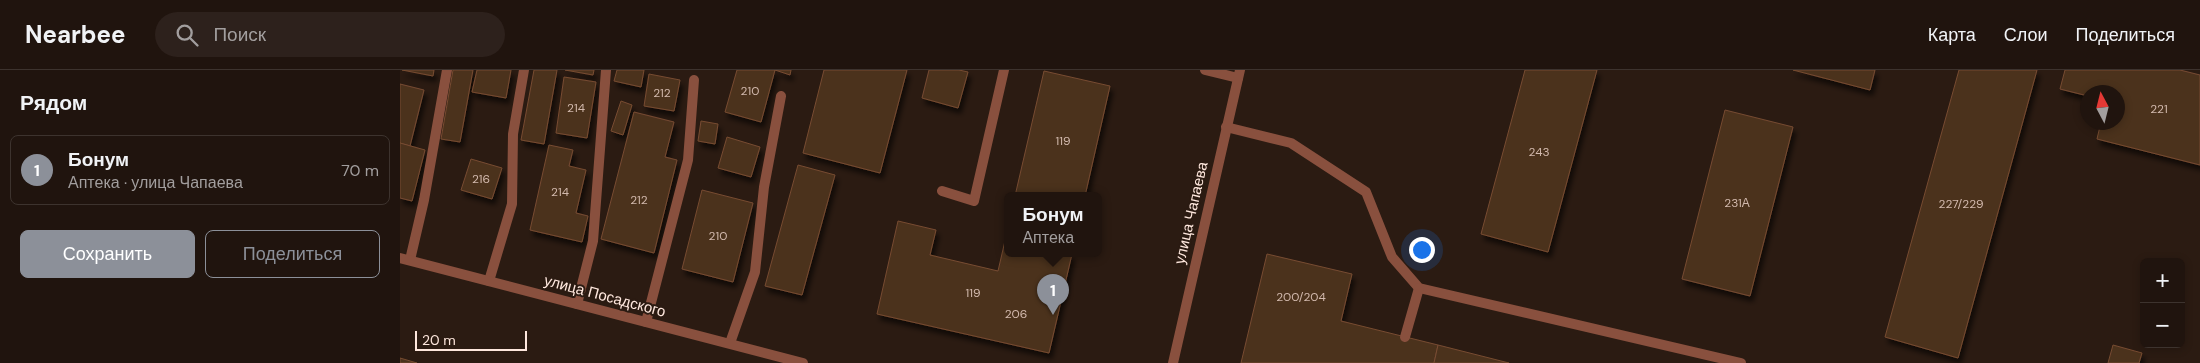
<!DOCTYPE html>
<html lang="ru">
<meta charset="utf-8">
<style>
body{margin:0;font-family:"DM Sans",sans-serif;background:#2d211c;color:#f1f3f6}
.controls{position:absolute;right:15px;bottom:15px;display:grid;overflow:hidden;border-radius:8px;box-shadow:0 2px 8px #0003}
.controls button{width:45px;height:45px;display:grid;place-items:center;padding:0;border:0;border-bottom:1px solid #3d332e;background:#20140e;color:#f1f3f6;font:25px sans-serif}
.compass{position:absolute;left:1680px;top:15px;width:45px;height:45px;border-radius:50%;background:#20140e;box-shadow:0 2px 8px #0003;rotate:353deg}
.scale{position:absolute;left:15px;bottom:12px;width:112px;box-sizing:border-box;padding-left:5px;border:2px solid #fee7dd;border-top:0;font-size:14px;line-height:18px;white-space:nowrap;color:#fee7dd;-webkit-text-stroke:4px #2b1b12;paint-order:stroke}
.you{position:absolute;left:1021px;top:179px;width:18px;height:18px;margin:-12px;border:4px solid #fff;border-radius:50%;background:#1a73e8;box-shadow:0 0 0 8px #1a73e833}
.badge{display:grid;place-items:center;width:32px;height:32px;border-radius:50%;background:#8c9099;color:#fff;font-size:16px;font-weight:700}
.pin{position:absolute;translate:-50% -41px;filter:drop-shadow(0 1px 2px #0008)}
.pin::after{content:'';position:absolute;top:26px;width:18px;height:15px;background:inherit;clip-path:polygon(0 0,100% 0,50% 100%)}
.popup{position:absolute;left:604px;top:122px;width:98px;height:65px;box-sizing:border-box;display:grid;place-content:center;border-radius:8px;background:#20140e;filter:drop-shadow(0 1px 4px #0005);font-size:16px;white-space:nowrap;color:#a29e9e}
.popup b{font-size:19px;color:#f1f3f6}
.popup::after{content:'';position:absolute;left:50%;top:100%;margin-left:-10px;border:10px solid transparent;border-top-color:#20140e}
.list{margin:0;padding:0;list-style:none}
h2{display:flex;justify-content:space-between;align-items:center;height:65px;margin:0;padding:0 20px;font-size:21px}
h2 small{font-size:16px;font-weight:400;color:#a29e9e}
.list li{display:grid;grid-template-columns:32px 1fr auto;gap:15px;align-items:center;box-sizing:border-box;height:70px;margin:0 10px 10px;padding:0 10px;border:1px solid #3d332e;border-radius:8px}
.list b{display:block;font-size:19px;white-space:nowrap}
.list p{margin:0;font-size:16px;white-space:nowrap;color:#a29e9e}
.list em{font-size:16px;font-style:normal;color:#a29e9e}
.actions{display:flex;gap:10px;padding:15px 20px}
.actions a{flex:1;padding:11px 0;border:1px solid #8c9099;border-radius:8px;text-align:center;font-size:18px;color:#8c9099}
.actions .main{background:#8c9099;color:#fff}
.icon{flex:none;width:28px;height:28px;fill:none;stroke:currentColor;stroke-width:2;stroke-linecap:round;stroke-linejoin:round}
.map{position:relative;flex:none;width:1800px;height:293px;overflow:hidden}
header{display:flex;align-items:center;gap:30px;box-sizing:border-box;height:70px;padding:0 25px;background:#20140e;border-bottom:1px solid #3d332e}
header strong{font-size:24px}
nav{display:flex;gap:28px;margin-inline-start:auto;font-size:18px}
.search{width:350px;height:45px;background:#2d211c;display:flex;align-items:center;gap:12px;box-sizing:border-box;padding:0 18px;border-radius:28px;color:#a29e9e;font-size:19px}
main{display:flex}
aside{flex:1;background:#20140e}
.map>svg:first-child{display:block}
.building{fill:#4c301e;stroke:#774c31;filter:url(#shadow)}
.lines{fill:none;stroke-linecap:round;stroke-linejoin:round}
.service{stroke:#89503e;stroke-width:10}
.minor{stroke:#89503e;stroke-width:10}
.tertiary{stroke:#89503e;stroke-width:10}
.labels{text-anchor:middle;stroke-width:4;stroke-linejoin:round;paint-order:stroke}
.number-label{font-size:12px;fill:#d2b9ad}
.street-label{font-size:15px;fill:#fee7dd;stroke:#2b1b12}
</style>
<header>
<strong>Nearbee</strong>
<div class="search"><svg class="icon" aria-label="search" viewBox="0 0 24 24"><circle cx="10" cy="10" r="6"/><path d="M15 15l6 6"/></svg>Поиск</div>
<nav><a>Карта</a><a>Слои</a><a>Поделиться</a></nav>
</header>
<main>
<aside>
<h2>Рядом<small></small></h2>
<ul class="list">
<li><span class="badge">1</span><div><b>Бонум</b><p>Аптека · улица Чапаева</p></div><em>70 m</em></li>
</ul>
<div class="actions"><a class="main">Сохранить</a><a>Поделиться</a></div>
</aside>
<div class="map">
<svg width="1800" height="293" viewBox="0 0 1800 293">
<defs>
<filter id="shadow"><feDropShadow dx="3" dy="5.5" stdDeviation="2.5" flood-color="#0009"/></filter>
</defs>
<rect width="100%" height="100%" fill="#2b1b12"/>
<g class="building">
<path d="M2,0H34L33,6Z"/>
<path d="M53,0H73L60,72L41,69Z"/>
<path d="M77,0H111L106,28L72,22Z"/>
<path d="M134,0H157L144,74L121,70Z"/>
<path d="M165,0H194L193,5Z"/>
<path d="M217,0H244L241,17L214,11Z"/>
<path d="M337,0H375L361,52L325,42Z"/>
<path d="M375,0H391L390,5Z"/>
<path d="M424,0H507L480,103L403,83Z"/>
<path d="M529,0H559L568,2L558,38L522,28Z"/>
<path d="M1125,0H1197L1148,182L1081,164Z"/>
<path d="M1393,0H1475L1470,20Z"/>
<path d="M1559,0H1637L1558,288L1485,267Z"/>
<path d="M1665,0H1780L1800,5V95L1697,69L1701,52H1718V22H1688V26L1660,19Z"/>
<path d="M644,1L710,16L685,126H615Z"/>
<path d="M249,4L280,10L274,41L244,36Z"/>
<path d="M164,7L196,12L187,68L156,63Z"/>
<path d="M0,14L24,20L10,76L0,73Z"/>
<path d="M221,31L232,35L223,65L211,61Z"/>
<path d="M1325,40L1393,57L1350,226L1282,209Z"/>
<path d="M234,42L274,52L265,87L277,90L254,183L201,169Z"/>
<path d="M301,51L318,54L315,74L298,71Z"/>
<path d="M327,67L360,77L351,107L318,98Z"/>
<path d="M0,73L25,80L12,131L0,128Z"/>
<path d="M149,75L173,80L169,96L186,100L176,143L188,146L182,172L130,160Z"/>
<path d="M71,89L102,98L92,129L61,120Z"/>
<path d="M398,95L435,105L402,225L365,216Z"/>
<path d="M302,120L353,133L333,212L282,199Z"/>
<path d="M498,151L536,160L530,185L598,201L608,158V184H672L649,283L477,244Z"/>
<path d="M867,184L952,204L941,251L1038,275L1034,293H841Z"/>
<path d="M1038,275L1109,293H1034Z"/>
<path d="M1713,275L1742,283L1739,293H1708Z"/>
<path d="M0,288L17,293H0Z"/>
</g>
<g class="lines">
<g class="service">
<path d="M805,0L838,8"/>
<path d="M826,57L891,73L966,122L992,187L1019,218L1341,293"/>
<path d="M542,121L574,131L604,0"/>
<path d="M10,190L24,130L47,0"/>
<path d="M89,211L112,134L113,64L124,0"/>
<path d="M177,234L193,171L206,0"/>
<path d="M246,252L288,90L294,10"/>
<path d="M1005,267L1019,218"/>
<path d="M330,273L355,202L364,117L381,26"/>
</g>
<path class="minor" d="M0,188L403,293"/>
<path class="tertiary" d="M773,293L840,0"/>
</g>
<g class="labels">
<g class="number-label">
<text x="350" y="25">210</text>
<text x="262" y="27">212</text>
<text x="176" y="42">214</text>
<text x="1759" y="43">221</text>
<text x="663" y="75">119</text>
<text x="1139" y="86">243</text>
<text x="81" y="113">216</text>
<text x="160" y="126">214</text>
<text x="239" y="134">212</text>
<text x="1337" y="137">231А</text>
<text x="1561" y="138">227/229</text>
<text x="318" y="170">210</text>
<text x="573" y="227">119</text>
<text x="901" y="231">200/204</text>
<text x="616" y="248">206</text>
</g>
<g class="street-label">
<text transform="translate(791 143) rotate(-77)" y="5">улица Чапаева</text>
<text transform="translate(205 226) rotate(15)" y="5">улица Посадского</text>
</g>
</g>
</svg>
<div class="controls">
<button>+</button>
<button>−</button>
</div>
<svg class="compass" viewBox="-18 -18 36 36"><path d="M0-13l5 13h-10z" fill="#e53935"/><path d="M0 13l5-13h-10z" fill="#a29e9e"/></svg>
<div class="scale">20 m</div>
<div class="you"></div>
<div class="pin badge" style="left:653px;top:245px">1</div>
<div class="popup"><b>Бонум</b>Аптека</div>
</div>
</main>
